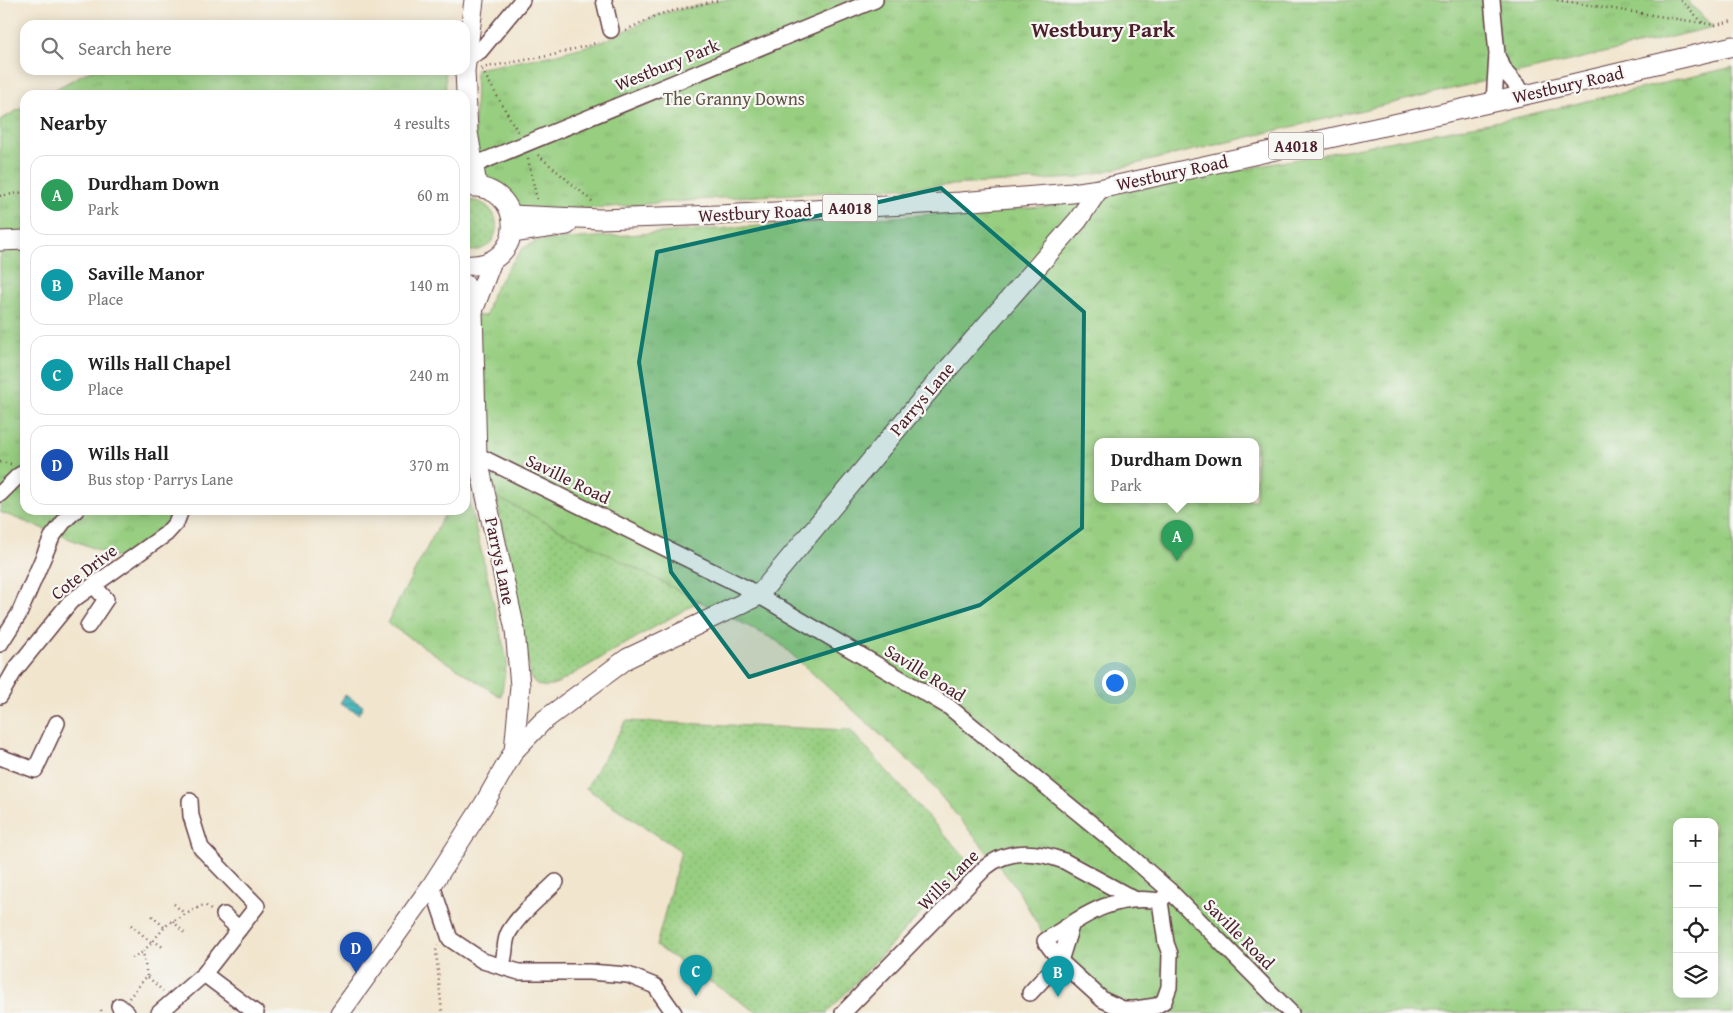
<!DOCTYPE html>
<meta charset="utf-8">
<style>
body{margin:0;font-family:"Gentium Book Plus",serif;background:#f2f2f2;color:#222}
.controls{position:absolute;right:15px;bottom:15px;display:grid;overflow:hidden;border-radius:10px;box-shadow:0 2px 12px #0003}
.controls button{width:45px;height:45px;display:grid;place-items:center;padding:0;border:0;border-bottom:1px solid #e0e0e0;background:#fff;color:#222;font:25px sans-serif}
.you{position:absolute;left:1114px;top:682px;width:18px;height:18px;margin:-12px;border:4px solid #fff;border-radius:50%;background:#1a73e8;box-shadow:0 0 0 8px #1a73e833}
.badge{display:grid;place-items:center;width:32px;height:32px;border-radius:50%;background:#2563eb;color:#fff;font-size:16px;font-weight:700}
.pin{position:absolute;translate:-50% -41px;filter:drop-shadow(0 1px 2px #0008)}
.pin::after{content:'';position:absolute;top:26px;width:18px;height:15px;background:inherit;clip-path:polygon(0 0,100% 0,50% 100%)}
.popup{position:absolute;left:1094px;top:438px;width:165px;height:65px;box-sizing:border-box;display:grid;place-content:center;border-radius:10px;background:#fff;filter:drop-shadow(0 1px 4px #0005);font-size:16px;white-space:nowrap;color:#767676}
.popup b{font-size:19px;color:#222}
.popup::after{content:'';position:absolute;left:50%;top:100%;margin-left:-10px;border:10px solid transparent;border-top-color:#fff}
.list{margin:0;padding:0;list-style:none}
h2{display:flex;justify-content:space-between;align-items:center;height:65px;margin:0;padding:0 20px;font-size:21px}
h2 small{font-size:16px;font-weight:400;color:#767676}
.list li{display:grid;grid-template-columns:32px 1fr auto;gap:15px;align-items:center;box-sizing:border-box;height:80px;margin:0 10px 10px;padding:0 10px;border:1px solid #e0e0e0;border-radius:15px}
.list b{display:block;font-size:19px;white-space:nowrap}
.list p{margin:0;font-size:16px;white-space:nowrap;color:#767676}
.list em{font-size:16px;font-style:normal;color:#767676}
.icon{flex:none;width:28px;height:28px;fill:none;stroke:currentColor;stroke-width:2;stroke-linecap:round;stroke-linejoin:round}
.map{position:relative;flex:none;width:1733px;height:1013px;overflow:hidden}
.search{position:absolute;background:#fff;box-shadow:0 2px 12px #0003;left:20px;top:20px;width:450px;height:55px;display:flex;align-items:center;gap:12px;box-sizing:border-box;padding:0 18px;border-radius:15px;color:#767676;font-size:19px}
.panel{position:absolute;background:#fff;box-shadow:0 2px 12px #0003;left:20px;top:90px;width:450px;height:425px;border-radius:15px}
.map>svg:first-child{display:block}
.grass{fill:url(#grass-dots);stroke:#707656}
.park{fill:url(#park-tufts);stroke:#707656;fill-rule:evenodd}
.water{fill:url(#water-rules);stroke:#486a73}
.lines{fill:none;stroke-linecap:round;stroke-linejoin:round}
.minor-casing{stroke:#633d43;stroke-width:18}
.major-casing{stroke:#633d43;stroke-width:21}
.path{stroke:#633d43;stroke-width:2.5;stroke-dasharray:1 4;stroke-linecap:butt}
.minor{stroke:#fff;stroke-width:15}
.major{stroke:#fff;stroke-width:19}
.marked{fill:#0f766e;fill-opacity:0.2;stroke:#0f766e;stroke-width:4;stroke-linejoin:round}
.labels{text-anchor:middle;stroke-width:4.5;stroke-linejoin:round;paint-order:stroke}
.shield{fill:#f6f6f2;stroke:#7e6067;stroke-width:1}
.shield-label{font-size:16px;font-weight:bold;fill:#4a1f2b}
.street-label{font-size:18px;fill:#4a1f2b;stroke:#f6f6f2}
.park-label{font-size:18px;fill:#615444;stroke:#f6f6f2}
.district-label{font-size:22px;font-weight:bold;fill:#4a1f2b;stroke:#f6f6f2}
</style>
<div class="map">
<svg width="1733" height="1013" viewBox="0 0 1733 1013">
<defs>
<pattern id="grass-dots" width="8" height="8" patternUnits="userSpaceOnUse" patternTransform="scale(1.25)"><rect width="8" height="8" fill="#97ce80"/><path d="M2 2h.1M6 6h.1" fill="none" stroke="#84b06f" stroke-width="1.8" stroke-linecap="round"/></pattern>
<pattern id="park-tufts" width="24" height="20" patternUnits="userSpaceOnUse" patternTransform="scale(1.25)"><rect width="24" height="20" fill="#97ce80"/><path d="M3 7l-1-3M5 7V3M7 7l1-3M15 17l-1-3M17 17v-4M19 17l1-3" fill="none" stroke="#84b06f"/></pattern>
<pattern id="water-rules" width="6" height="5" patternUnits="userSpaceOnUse" patternTransform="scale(1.25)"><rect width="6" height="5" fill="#46b6bb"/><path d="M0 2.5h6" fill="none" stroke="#3c9398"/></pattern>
</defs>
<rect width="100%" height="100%" fill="#f6f6f2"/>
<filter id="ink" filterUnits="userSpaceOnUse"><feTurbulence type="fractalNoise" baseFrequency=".02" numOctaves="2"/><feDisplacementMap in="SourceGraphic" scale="10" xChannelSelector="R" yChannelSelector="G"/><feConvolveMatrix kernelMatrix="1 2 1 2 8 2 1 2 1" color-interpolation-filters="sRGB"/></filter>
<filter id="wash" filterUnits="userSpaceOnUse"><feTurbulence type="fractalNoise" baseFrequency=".0096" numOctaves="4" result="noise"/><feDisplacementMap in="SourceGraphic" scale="20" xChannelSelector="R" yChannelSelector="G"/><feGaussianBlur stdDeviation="1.12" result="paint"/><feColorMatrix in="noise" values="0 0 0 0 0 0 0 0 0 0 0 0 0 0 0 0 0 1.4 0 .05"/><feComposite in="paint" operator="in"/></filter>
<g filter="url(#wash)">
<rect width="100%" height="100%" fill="#f1e5cd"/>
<g class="grass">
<path d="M471,200C511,206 500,258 465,250V201Z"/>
<path d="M499,486L703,599L558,683L547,687L537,685L531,678L497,501Z"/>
<path d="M626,721L850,730L969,862L827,1013H758L656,946L681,851L586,788Z"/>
</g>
<g class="park">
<path d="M722,0H1687L1713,27L1076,178L721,198L523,214L474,171L476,69L553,55L602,42L660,14Z"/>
<path d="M1733,67V1013H1124L1046,939L1016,887L920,771L777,641L465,481V315L486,316L492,294L508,268L523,248L537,241L1042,207L1510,119ZM1098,442H1256V500H1098ZM1677,822H1714V994H1677Z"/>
<path d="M91,70H445L446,95H44Z"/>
<path d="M25,106V510H174C164,534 140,546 119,558L0,512V120Z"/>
<path d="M465,483L507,660L501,697L387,623L447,510H465Z"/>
</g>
<path class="water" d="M345,695L363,706L359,714L340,704Z"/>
</g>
<g filter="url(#ink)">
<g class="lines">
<defs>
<g id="minor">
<path d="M604,0L611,30"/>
<path d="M1492,0L1497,54L1494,102"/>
<path d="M1497,56L1506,73L1525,95"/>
<path d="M466,59L480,51L522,0"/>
<path d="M474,165L875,0"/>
<path d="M465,456L477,455L746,588L949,707L1120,847L1170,891L1291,1013"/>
<path d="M0,494L18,476L25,472"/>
<path d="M88,626L106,599L94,586"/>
<path d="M0,644L19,614L52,537L65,520L76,510"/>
<path d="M0,696L15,670L70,602L166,534L176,523L181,510"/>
<path d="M0,757L35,770L57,723"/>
<path d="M432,885L450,939L483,961L519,972H589L628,975L655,986L674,1013"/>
<path d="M1160,901C1113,893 1083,916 1045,941L1060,961L1103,1000L1123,1009H1135L1156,1006L1164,1001L1169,987L1170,954L1166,943L1160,901L1170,891"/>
<path d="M224,915L239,929"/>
<path d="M501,966C507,956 503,942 509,932C520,913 541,897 556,882"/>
<path d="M204,974L256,1013"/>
<path d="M1030,993L1060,961L1072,923"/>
<path d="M119,1006L127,1013"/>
<path d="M159,1013L204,974L257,906L201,848L191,816L190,801"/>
<path d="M843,1013L986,867C1009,848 1037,851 1064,861L1134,899"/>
</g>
<g id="major">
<path d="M474,0L465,71L468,132L477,185"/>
<path d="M511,215L600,219L719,215L960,202L1072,193L1099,189L1525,95L1733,46"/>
<path d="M512,233L567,225"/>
<path d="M0,241L25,240"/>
<path d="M465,265C528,270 528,181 465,187"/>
<path d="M465,284L473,311L477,455L515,630L520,686L514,751"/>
<path d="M473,311L492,261"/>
<path d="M340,1013L432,885L484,804L514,751L543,721L628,658L758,596L934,385L1078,220L1099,189"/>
</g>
</defs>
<use href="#minor" class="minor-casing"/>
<use href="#major" class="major-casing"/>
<g class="path">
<path d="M1557,0L1715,25L1733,21"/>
<path d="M1681,0L1703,23"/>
<path d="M626,30L660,14L719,0"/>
<path d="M481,68L553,55L603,41"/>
<path d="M482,70L518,132"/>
<path d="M538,155L593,202"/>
<path d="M528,159L537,200"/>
<path d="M0,196L25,192"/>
<path d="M0,462L11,464"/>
<path d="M174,904L185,914"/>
<path d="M152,916L164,927"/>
<path d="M173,921L186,935"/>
<path d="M131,925L151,942"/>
<path d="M153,940L164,948"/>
<path d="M438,945L436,951L442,1013"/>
<path d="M132,958L143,952"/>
<path d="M147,976L143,952L165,927L169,923L201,906L205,905L212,911"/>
<path d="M129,998L147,976L163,991"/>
<path d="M101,1010L102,1013"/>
</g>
<use href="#minor" class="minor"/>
<use href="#major" class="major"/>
</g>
</g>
<path class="marked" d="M941,188L1084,312L1082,528L980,605L749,677L671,572L639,362L657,252Z"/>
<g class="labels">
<g class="shield">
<rect x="1268.5" y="132.5" width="55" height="27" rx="4"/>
<rect x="822.5" y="194.5" width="55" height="27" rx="4"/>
</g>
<g class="shield-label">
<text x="1296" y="152">A4018</text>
<text x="850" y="214">A4018</text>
</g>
<g class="street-label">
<text transform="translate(667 65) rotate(-22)" y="6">Westbury Park</text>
<text transform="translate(1568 85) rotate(-13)" y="6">Westbury Road</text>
<text transform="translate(1172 173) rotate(-12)" y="6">Westbury Road</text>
<text transform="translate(755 213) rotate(-3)" y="6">Westbury Road</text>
<text transform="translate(922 399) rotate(-50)" y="6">Parrys Lane</text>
<text transform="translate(568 479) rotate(26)" y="6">Saville Road</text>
<text transform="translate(500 561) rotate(78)" y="6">Parrys Lane</text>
<text transform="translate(84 572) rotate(-38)" y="6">Cote Drive</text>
<text transform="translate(925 673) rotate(32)" y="6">Saville Road</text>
<text transform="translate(948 880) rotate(-45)" y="6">Wills Lane</text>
<text transform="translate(1239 934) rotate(45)" y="6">Saville Road</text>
</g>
<g class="park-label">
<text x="734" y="105">The Granny Downs</text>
</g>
<g class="district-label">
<text x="1103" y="37">Westbury Park</text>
</g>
</g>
</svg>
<div class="controls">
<button>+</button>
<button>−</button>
<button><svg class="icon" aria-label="locate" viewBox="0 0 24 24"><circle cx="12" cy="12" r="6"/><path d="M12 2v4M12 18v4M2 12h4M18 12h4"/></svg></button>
<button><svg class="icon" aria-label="layers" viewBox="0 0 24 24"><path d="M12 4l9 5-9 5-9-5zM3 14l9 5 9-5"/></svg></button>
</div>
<div class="you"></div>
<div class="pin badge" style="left:1177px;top:561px;background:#2e9e5b">A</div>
<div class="popup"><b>Durdham Down</b>Park</div>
<div class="pin badge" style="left:1058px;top:997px;background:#0f9aa8">B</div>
<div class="pin badge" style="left:696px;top:996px;background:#0f9aa8">C</div>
<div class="pin badge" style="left:356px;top:973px;background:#1a4fb4">D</div>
<div class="search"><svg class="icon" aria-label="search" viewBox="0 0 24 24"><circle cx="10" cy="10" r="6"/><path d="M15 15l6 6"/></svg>Search here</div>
<section class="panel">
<h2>Nearby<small>4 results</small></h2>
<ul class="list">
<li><span class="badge" style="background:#2e9e5b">A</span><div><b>Durdham Down</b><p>Park</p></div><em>60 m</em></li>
<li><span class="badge" style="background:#0f9aa8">B</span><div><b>Saville Manor</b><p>Place</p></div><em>140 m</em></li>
<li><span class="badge" style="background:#0f9aa8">C</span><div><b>Wills Hall Chapel</b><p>Place</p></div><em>240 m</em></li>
<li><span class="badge" style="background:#1a4fb4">D</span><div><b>Wills Hall</b><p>Bus stop · Parrys Lane</p></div><em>370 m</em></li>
</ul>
</section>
</div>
